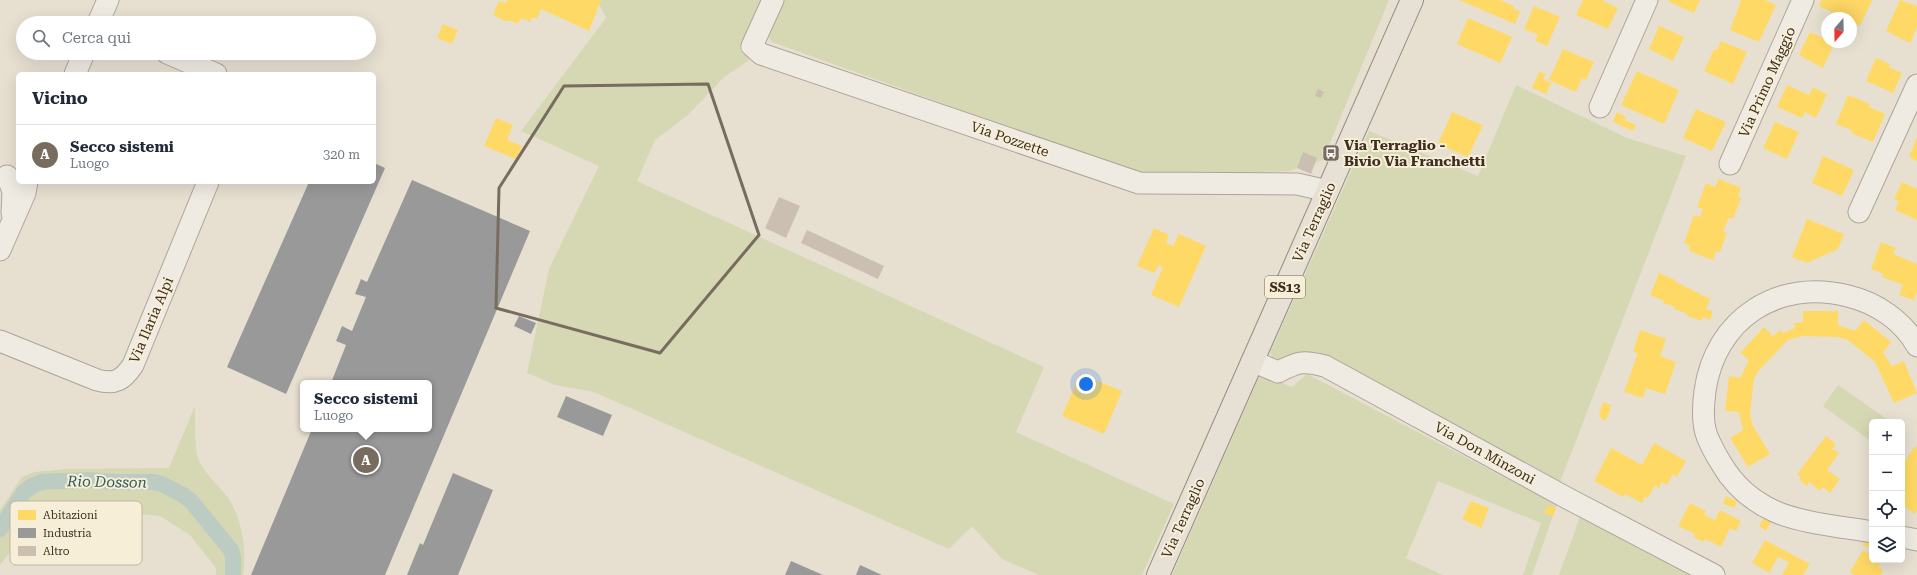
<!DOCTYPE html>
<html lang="it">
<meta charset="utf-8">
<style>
body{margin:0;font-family:"Roboto Serif",serif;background:#f6f6f7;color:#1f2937}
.controls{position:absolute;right:12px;bottom:12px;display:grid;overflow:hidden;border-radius:6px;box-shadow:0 4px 16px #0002}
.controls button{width:36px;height:36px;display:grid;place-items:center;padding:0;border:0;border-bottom:1px solid #e0e1e3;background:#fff;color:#1f2937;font:20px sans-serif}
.compass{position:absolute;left:1821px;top:12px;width:36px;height:36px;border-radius:50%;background:#fff;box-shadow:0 4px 16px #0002;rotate:200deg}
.you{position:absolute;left:1086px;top:384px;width:14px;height:14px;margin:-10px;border:3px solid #fff;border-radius:50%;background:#1a73e8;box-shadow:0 0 0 6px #1a73e833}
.badge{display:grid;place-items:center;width:26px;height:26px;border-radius:50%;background:#786c5e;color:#fff;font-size:13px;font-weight:700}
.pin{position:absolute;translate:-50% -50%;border:2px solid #fff;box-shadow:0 1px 4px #0006}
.popup{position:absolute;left:300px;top:380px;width:132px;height:52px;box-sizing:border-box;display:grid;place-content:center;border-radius:6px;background:#fff;filter:drop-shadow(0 1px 3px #0005);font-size:13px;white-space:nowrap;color:#747a83}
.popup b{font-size:15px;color:#1f2937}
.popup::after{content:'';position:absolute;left:50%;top:100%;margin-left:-8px;border:8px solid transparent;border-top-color:#fff}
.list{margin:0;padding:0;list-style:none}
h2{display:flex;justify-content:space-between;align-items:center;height:52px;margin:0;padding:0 16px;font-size:17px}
h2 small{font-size:13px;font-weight:400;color:#747a83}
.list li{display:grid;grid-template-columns:26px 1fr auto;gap:12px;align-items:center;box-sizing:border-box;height:60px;padding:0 16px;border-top:1px solid #e0e1e3}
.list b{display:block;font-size:15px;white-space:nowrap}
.list p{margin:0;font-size:13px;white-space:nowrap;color:#747a83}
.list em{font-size:13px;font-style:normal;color:#747a83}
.icon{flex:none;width:22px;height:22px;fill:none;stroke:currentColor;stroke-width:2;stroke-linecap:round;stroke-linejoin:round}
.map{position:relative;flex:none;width:1917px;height:575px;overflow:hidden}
.search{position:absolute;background:#fff;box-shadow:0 4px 16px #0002;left:16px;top:16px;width:360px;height:44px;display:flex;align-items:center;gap:10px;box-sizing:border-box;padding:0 14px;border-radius:22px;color:#747a83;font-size:15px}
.panel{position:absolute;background:#fff;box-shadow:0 4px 16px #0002;left:16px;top:72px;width:360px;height:112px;border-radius:6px}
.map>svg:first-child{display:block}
.green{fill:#d6d7b3}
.homes{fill:#ffd966}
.industry{fill:#999}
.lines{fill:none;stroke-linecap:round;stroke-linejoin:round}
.canal{stroke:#bcccc2;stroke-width:16}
.building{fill:#cbbfb2}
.minor-casing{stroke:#ada599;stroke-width:23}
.major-casing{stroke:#928b80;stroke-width:24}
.minor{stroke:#efebe3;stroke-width:21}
.major{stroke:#e6e1d4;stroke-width:22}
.marked{fill:none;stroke:#786c5e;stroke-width:3;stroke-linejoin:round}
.labels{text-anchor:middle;stroke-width:4;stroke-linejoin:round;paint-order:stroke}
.shield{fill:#f7eed8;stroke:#756857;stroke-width:1}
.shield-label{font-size:13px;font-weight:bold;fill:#3d2e20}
.street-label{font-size:14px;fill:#3d2e20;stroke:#f7eed8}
.poi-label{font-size:14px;font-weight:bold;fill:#3d2e20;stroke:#f7eed8;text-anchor:start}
.water-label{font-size:15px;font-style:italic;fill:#2f5d5a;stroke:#f7eed8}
.key{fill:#f7eed8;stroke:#bfb4a1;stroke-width:1}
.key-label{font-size:11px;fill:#3d2e20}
</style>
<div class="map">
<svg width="1917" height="575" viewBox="0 0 1917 575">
<rect width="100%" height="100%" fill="#e7e0d1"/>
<g class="green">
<path d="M597,0H770L748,61L724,77L688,115L655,140L637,181L1044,367L1016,432L1174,504L1142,575H1039L1002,559L972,526L949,549L594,392L555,385L527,373L549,269L599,166L521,131L606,18Z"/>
<path d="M784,0H1389L1323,160L1289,171L1144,176L772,42L767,36Z"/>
<path d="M1516,85L1627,138L1686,156L1560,482L1346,367L1314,352L1281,363L1273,360L1270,353L1369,131L1478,176Z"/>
<path d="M1261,374L1292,387L1307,374L1557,505L1532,575H1523L1541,523L1438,481L1406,558L1443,575H1172L1258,379Z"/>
<path d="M1838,385L1891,422H1872V442L1823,406Z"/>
<path d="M195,406C195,418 194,447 198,458C204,474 218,484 228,498C242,518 247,551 243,575H216V568L190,535L160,516L67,507H45L0,565V510L22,477L34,472L67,469L169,468Z"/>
<path d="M1581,514L1696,575H1559Z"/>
</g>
<g class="homes">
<path d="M507,0H601L589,31L541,9L537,19L532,17L530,22L521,18L518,24L508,20L507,22L493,15L499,1L506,3Z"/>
<path d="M1459,0H1500L1514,6L1513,8L1520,12L1515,24Z"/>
<path d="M1583,0H1604L1603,1L1618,8L1608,29L1576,15Z"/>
<path d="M1669,0H1700L1694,13L1669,2Z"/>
<path d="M1741,0H1765L1776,5L1759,42L1730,30Z"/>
<path d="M1821,0H1872L1860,26L1851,21V18H1844L1819,6Z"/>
<path d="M1900,0L1917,6V27L1910,43L1886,31Z"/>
<path d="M1534,6L1560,17L1547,46L1535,41L1538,35L1524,29Z"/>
<path d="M1468,18L1512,37L1500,63L1457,44Z"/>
<path d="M443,24L458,30L452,44L437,38Z"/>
<path d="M1659,26L1684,37L1673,61L1649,49Z"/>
<path d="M1810,32L1827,40V42L1834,44L1823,68L1799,55Z"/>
<path d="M1721,41L1747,52L1733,84L1704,71L1714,49L1717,50Z"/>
<path d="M1563,49L1594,62L1586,80L1582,78L1576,92L1549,80Z"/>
<path d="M1876,58L1890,64L1889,67L1902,73L1893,93L1866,81Z"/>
<path d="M1637,71L1679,90L1664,124L1621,105Z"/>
<path d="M1539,72L1546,74L1543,79L1551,83L1546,94L1532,88Z"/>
<path d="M1787,85L1809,95L1813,87L1827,94L1816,118L1805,112L1802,118L1777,107Z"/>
<path d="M1848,95L1870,104L1869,107L1885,114L1873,142L1851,133L1852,130L1836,124Z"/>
<path d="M1696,109L1726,122L1712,151L1683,138Z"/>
<path d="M1452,112L1483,125L1468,157L1438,144Z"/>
<path d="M1617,112L1626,117L1624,120L1636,125L1633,131L1613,122Z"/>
<path d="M496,118L513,125L507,140L522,146L516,159L484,146Z"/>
<path d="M1775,122L1799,132L1787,159L1763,148Z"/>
<path d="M1917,137V161L1909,157Z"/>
<path d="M1823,156L1854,170L1842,196L1812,183Z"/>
<path d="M1719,179L1741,188L1738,197L1741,198L1733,219L1729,217L1723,232L1727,233L1720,252L1716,251L1713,260L1689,251L1690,246L1684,243L1694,215L1700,217L1703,209L1697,207L1706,183L1715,187Z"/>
<path d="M1902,182L1917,189V220L1895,210L1899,201L1894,199Z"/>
<path d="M1807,219L1844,234L1838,249L1807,263L1792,257Z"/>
<path d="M1154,228L1169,235L1166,243L1173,246L1179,234L1206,246L1179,307L1151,295L1163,267L1159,265L1154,273L1137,266Z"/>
<path d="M1881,242L1896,248L1893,254L1917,264V292L1914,300L1899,295L1903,285L1882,277L1884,274L1871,269Z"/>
<path d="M1659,273L1675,280L1674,281L1710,299L1706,309L1713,311L1710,320L1703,317L1702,321L1687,316V314L1674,309L1675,307L1663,303L1664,301L1650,295Z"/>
<path d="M1803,311H1838V325L1855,331L1864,320L1891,342L1883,353L1892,366L1904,361L1917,393L1894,403L1875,362L1848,340L1838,337L1803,336L1788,340L1759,370L1754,379L1750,413L1752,424L1770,454L1748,467L1730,438L1743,430L1739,412L1725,411L1729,376L1740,378L1749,360L1740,353L1764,327L1773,336L1780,330L1783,333L1795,328L1794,323L1803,322Z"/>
<path d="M1640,330L1666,339L1660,356L1676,362L1665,394L1646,388L1643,398L1624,392L1638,353L1633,352Z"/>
<path d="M1080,374L1122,391L1104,434L1062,416Z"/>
<path d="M1603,402L1611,405L1608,417L1603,421L1599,414Z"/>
<path d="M1826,436L1836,444L1832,449L1839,453L1827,470L1840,479L1830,493L1823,487L1820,491L1809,482L1807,486L1799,480L1801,477L1797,474Z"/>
<path d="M1654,443L1686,461L1677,477L1673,474L1667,485L1662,482L1659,488L1655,485L1648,498L1645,497L1642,503L1625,494L1623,497L1594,481L1611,448L1642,465Z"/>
<path d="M1915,446L1917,448V511L1915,514L1902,505V465Z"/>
<path d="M1726,496L1737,501L1734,508L1723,504Z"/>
<path d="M1471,501L1489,508L1481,528L1462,519Z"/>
<path d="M1690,503L1706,511L1704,515L1715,520L1720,510L1741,521L1736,531L1730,528L1721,547L1705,539L1704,542L1693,537L1695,534L1678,526Z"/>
<path d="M1548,505L1556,509L1553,516L1544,513Z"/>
<path d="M1764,518L1771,522L1766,531L1759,526Z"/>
<path d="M1864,539L1872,540V548L1863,546Z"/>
<path d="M1765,540L1810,564L1803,575H1782L1789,562L1778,557L1769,573L1752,563Z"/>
<path d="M1863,550L1872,555V560L1882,561L1878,567L1883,570L1881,575H1854L1850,572Z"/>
</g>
<g class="industry">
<path d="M374,163L385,168L286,394L227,367L309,182H374Z"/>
<path d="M412,180L530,231L385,575H251L312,429H429V383H331L346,345L336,341L342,326L352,331L366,297L355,294L361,279L367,282Z"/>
<path d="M519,316L536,323L531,334L514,326Z"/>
<path d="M566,396L612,415L603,436L557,417Z"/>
<path d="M453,473L493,490L458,575H407L420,543L423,545Z"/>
<path d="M791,561L823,575H785Z"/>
<path d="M860,565L882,575H856Z"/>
</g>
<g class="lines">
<path class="canal" d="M0,529L24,492L32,486L41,482L86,480L115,482H154L162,484L183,495L191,501L231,550L233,557V575"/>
</g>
<g class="building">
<path d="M1318,89L1324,92L1321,98L1315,96Z"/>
<path d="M1303,152L1317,158L1311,174L1297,168Z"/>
<path d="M779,197L800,206L786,238L765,228Z"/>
<path d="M807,230L884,266L878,279L801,243Z"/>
</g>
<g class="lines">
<defs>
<g id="minor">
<path d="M773,0L752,46L761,54L1139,183L1297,184L1328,191"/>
<path d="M98,23L108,0"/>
<path d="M167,53L216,74"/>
<path d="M75,74L84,53"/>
<path d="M1600,107L1647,0"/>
<path d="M1730,164L1803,0"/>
<path d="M7,176L13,191L12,213"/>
<path d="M1859,212L1917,85"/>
<path d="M0,250L25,193L27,182"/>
<path d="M0,341L97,380C115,385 123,380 133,365L208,182"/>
<path d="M1252,361L1278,372C1298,362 1302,360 1325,366L1567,498L1714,575"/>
<path d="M1872,532C1844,527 1800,523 1774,511C1752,501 1733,484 1721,463C1716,455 1711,446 1707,436C1702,423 1703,406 1705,391C1715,319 1778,278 1848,296C1877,303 1903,321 1917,346"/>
<path d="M1902,537L1917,540"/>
</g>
<path id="major" d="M1158,575L1412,0"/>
</defs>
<use href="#minor" class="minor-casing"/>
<use href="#major" class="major-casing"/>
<use href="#minor" class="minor"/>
<use href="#major" class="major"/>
</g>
<path class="marked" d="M708,84L759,235L660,353L496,308L499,188L564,86Z"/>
<defs>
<symbol id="bus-square" viewBox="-11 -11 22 22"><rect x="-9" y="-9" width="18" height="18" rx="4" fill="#786c5e" stroke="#f7eed8"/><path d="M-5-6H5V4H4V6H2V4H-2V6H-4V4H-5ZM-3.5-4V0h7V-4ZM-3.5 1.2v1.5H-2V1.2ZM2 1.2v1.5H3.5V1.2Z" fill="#fff"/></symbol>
</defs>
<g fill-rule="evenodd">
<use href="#bus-square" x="1321" y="143" width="20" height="20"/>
</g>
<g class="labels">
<rect class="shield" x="1265" y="276" width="40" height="22" rx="3"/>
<g class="shield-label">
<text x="1285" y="292">SS13</text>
</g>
<g class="street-label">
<text transform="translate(1767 82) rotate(-66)" y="5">Via Primo Maggio</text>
<text transform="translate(1010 139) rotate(19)" y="5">Via Pozzette</text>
<text transform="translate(1314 222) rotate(-66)" y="5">Via Terraglio</text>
<text transform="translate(151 320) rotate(-67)" y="5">Via Ilaria Alpi</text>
<text transform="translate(1485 453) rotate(29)" y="5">Via Don Minzoni</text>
<text transform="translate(1183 518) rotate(-66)" y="5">Via Terraglio</text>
</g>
<g class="poi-label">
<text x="1344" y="150">Via Terraglio -<tspan x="1344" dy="16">Bivio Via Franchetti</tspan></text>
</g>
<g class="water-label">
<text transform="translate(107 482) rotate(1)" y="5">Rio Dosson</text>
</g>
</g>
<rect x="10" y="501" width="132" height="64" rx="6" class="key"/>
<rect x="18" y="510" width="18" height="10" fill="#ffd966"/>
<rect x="18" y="528" width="18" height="10" fill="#999"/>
<rect x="18" y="546" width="18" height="10" fill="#cbbfb2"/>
<g class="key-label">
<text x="43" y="519">Abitazioni</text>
<text x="43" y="537">Industria</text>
<text x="43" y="555">Altro</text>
</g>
</svg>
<div class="controls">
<button>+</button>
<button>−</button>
<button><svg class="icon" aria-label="locate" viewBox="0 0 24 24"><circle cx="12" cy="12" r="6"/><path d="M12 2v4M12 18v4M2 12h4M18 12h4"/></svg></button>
<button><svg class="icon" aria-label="layers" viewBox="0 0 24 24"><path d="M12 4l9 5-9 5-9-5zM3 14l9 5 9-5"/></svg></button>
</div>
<svg class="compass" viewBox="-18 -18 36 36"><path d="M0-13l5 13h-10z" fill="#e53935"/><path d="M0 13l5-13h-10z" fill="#747a83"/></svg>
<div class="you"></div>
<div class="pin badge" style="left:366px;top:460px">A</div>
<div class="popup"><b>Secco sistemi</b>Luogo</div>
<div class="search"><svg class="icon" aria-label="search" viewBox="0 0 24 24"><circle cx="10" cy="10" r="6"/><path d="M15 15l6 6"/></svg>Cerca qui</div>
<section class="panel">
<h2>Vicino<small></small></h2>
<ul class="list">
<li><span class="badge">A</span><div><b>Secco sistemi</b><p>Luogo</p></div><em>320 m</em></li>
</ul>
</section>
</div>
